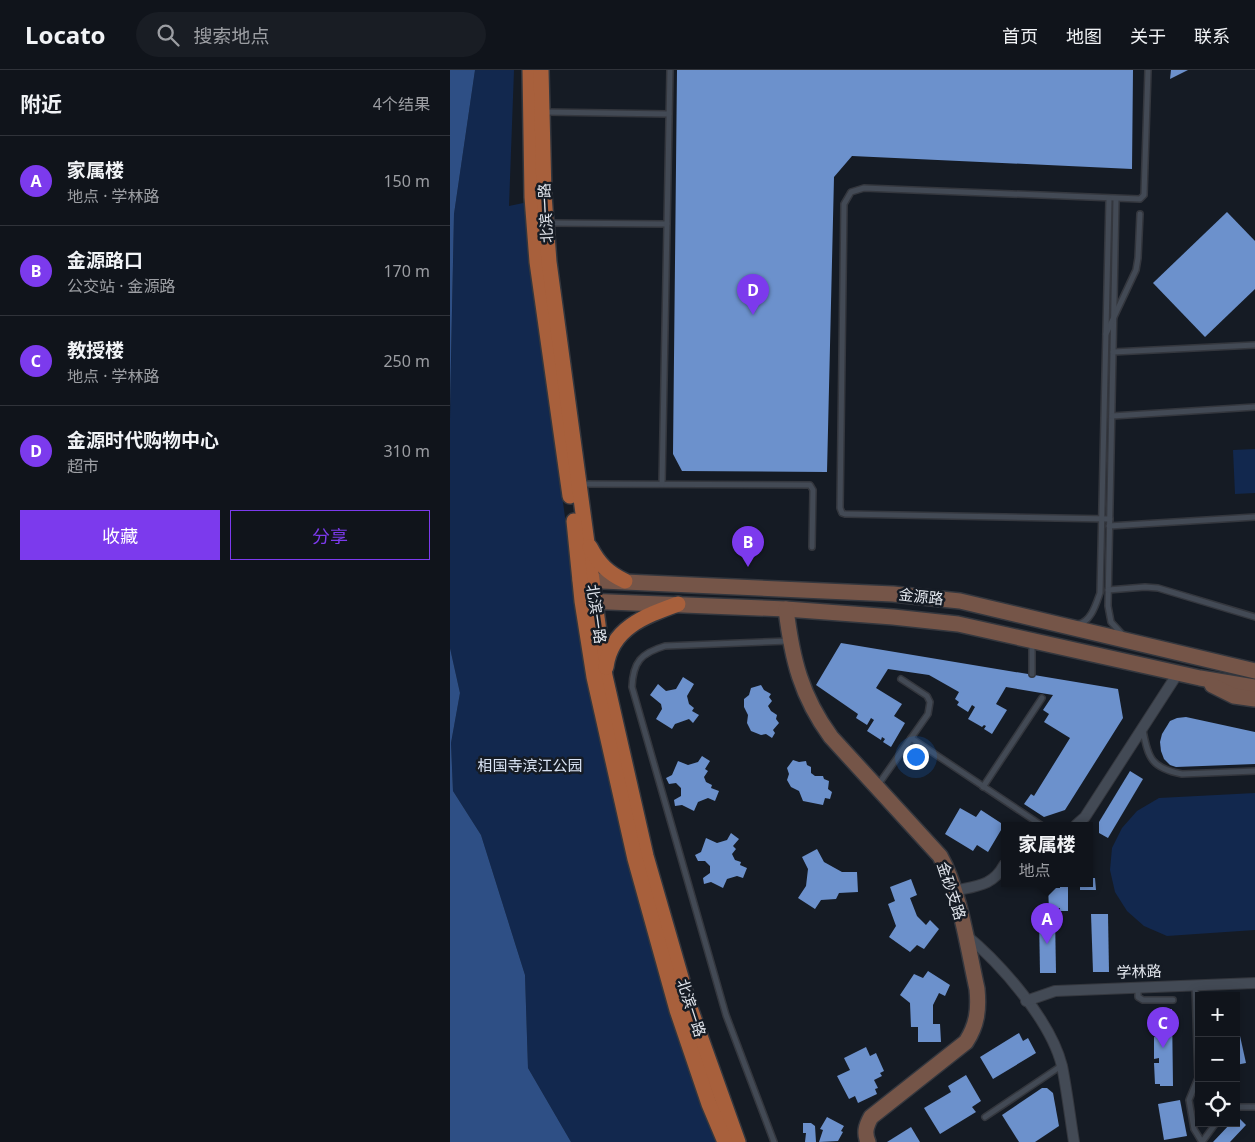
<!DOCTYPE html>
<html lang="zh">
<meta charset="utf-8">
<style>
body{margin:0;font-family:"Noto Sans","Noto Sans SC",sans-serif;background:#191d24;color:#f1f3f6}
.controls{position:absolute;right:15px;bottom:15px;display:grid;overflow:hidden;border-radius:0px;box-shadow:0 2px 12px #0003}
.controls button{width:45px;height:45px;display:grid;place-items:center;padding:0;border:0;border-bottom:1px solid #30333a;background:#10141b;color:#f1f3f6;font:25px sans-serif}
.you{position:absolute;left:465px;top:686px;width:18px;height:18px;margin:-12px;border:4px solid #fff;border-radius:50%;background:#1a73e8;box-shadow:0 0 0 8px #1a73e833}
.badge{display:grid;place-items:center;width:32px;height:32px;border-radius:50%;background:#7c3aed;color:#fff;font-size:16px;font-weight:700}
.pin{position:absolute;translate:-50% -41px;filter:drop-shadow(0 1px 2px #0008)}
.pin::after{content:'';position:absolute;top:26px;width:18px;height:15px;background:inherit;clip-path:polygon(0 0,100% 0,50% 100%)}
.popup{position:absolute;left:551px;top:752px;width:92px;height:65px;box-sizing:border-box;display:grid;place-content:center;border-radius:0px;background:#10141b;filter:drop-shadow(0 1px 4px #0005);font-size:16px;white-space:nowrap;color:#9c9ea3}
.popup b{font-size:19px;color:#f1f3f6}
.popup::after{content:'';position:absolute;left:50%;top:100%;margin-left:-10px;border:10px solid transparent;border-top-color:#10141b}
.list{margin:0;padding:0;list-style:none}
h2{display:flex;justify-content:space-between;align-items:center;height:65px;margin:0;padding:0 20px;font-size:21px}
h2 small{font-size:16px;font-weight:400;color:#9c9ea3}
.list li{display:grid;grid-template-columns:32px 1fr auto;gap:15px;align-items:center;box-sizing:border-box;height:90px;padding:0 20px;border-top:1px solid #30333a}
.list b{display:block;font-size:19px;white-space:nowrap}
.list p{margin:0;font-size:16px;white-space:nowrap;color:#9c9ea3}
.list em{font-size:16px;font-style:normal;color:#9c9ea3}
.actions{display:flex;gap:10px;padding:15px 20px}
.actions a{flex:1;padding:11px 0;border:1px solid #7c3aed;border-radius:0px;text-align:center;font-size:18px;color:#7c3aed}
.actions .main{background:#7c3aed;color:#fff}
.icon{flex:none;width:28px;height:28px;fill:none;stroke:currentColor;stroke-width:2;stroke-linecap:round;stroke-linejoin:round}
.map{position:relative;flex:none;width:805px;height:1072px;overflow:hidden}
header{display:flex;align-items:center;gap:30px;box-sizing:border-box;height:70px;padding:0 25px;background:#10141b;border-bottom:1px solid #30333a}
header strong{font-size:24px}
nav{display:flex;gap:28px;margin-inline-start:auto;font-size:18px}
.search{width:350px;height:45px;background:#191d24;display:flex;align-items:center;gap:12px;box-sizing:border-box;padding:0 18px;border-radius:28px;color:#9c9ea3;font-size:19px}
main{display:flex}
aside{flex:1;background:#10141b}
.map>svg:first-child{display:block}
.green{fill:#12284e}
.water{fill:#2e4f85}
.building{fill:#6c91cc}
.lines{fill:none;stroke-linecap:round;stroke-linejoin:round}
.lane-casing{stroke:#34373e;stroke-width:8}
.street-casing{stroke:#34373e;stroke-width:12}
.secondary-casing{stroke:#34373e;stroke-width:18}
.primary-casing{stroke:#34373e;stroke-width:18}
.lane{stroke:#434a55;stroke-width:5}
.street{stroke:#434a55;stroke-width:10}
.secondary{stroke:#755548;stroke-width:15}
.primary{stroke:#a8603c;stroke-width:15}
.labels{text-anchor:middle;stroke-width:5;stroke-linejoin:round;paint-order:stroke}
.street-label{font-size:15px;fill:#e2e6ed;stroke:#151b24}
.park-label{font-size:15px;fill:#d9e3f4;stroke:#151b24}
</style>
<header>
<strong>Locato</strong>
<div class="search"><svg class="icon" aria-label="search" viewBox="0 0 24 24"><circle cx="10" cy="10" r="6"/><path d="M15 15l6 6"/></svg>搜索地点</div>
<nav><a>首页</a><a>地图</a><a>关于</a><a>联系</a></nav>
</header>
<main>
<aside>
<h2>附近<small>4个结果</small></h2>
<ul class="list">
<li><span class="badge">A</span><div><b>家属楼</b><p>地点 · 学林路</p></div><em>150 m</em></li>
<li><span class="badge">B</span><div><b>金源路口</b><p>公交站 · 金源路</p></div><em>170 m</em></li>
<li><span class="badge">C</span><div><b>教授楼</b><p>地点 · 学林路</p></div><em>250 m</em></li>
<li><span class="badge">D</span><div><b>金源时代购物中心</b><p>超市</p></div><em>310 m</em></li>
</ul>
<div class="actions"><a class="main">收藏</a><a>分享</a></div>
</aside>
<div class="map">
<svg width="805" height="1072" viewBox="0 0 805 1072">
<rect width="100%" height="100%" fill="#151b24"/>
<g class="green">
<path d="M25,0H64L59,136L78,132L82,193L126,532L269,1072H121L78,998L75,905L31,765L3,721L1,673L10,623L0,578V349L4,144Z"/>
<path d="M805,379V423L785,424L783,380Z"/>
<path d="M805,723V860L717,866L694,856L677,841L665,822L660,800L662,778L672,758L687,741L709,728Z"/>
</g>
<g class="water">
<path d="M0,0H25L4,144L0,338Z"/>
<path d="M0,578L10,623L1,673L3,721L31,765L75,905L78,998L121,1072H0Z"/>
</g>
<g class="building">
<path d="M227,0H683L682,99L402,86L384,107L377,402L232,401L223,384Z"/>
<path d="M721,0H738L720,9Z"/>
<path d="M777,142L805,171V219L755,267L703,213Z"/>
<path d="M391,573L668,619L673,648L615,740L594,747L574,734L581,724L584,726L620,668L594,652L599,644L593,640L603,625L556,617L546,634L557,640L542,664L534,659L536,656L534,655L532,657L518,649L525,637L522,635L518,642L507,635L509,632L505,629L509,622L479,605L438,599L426,618L452,634L444,646L455,653L441,677L433,672L435,669L432,667L431,670L417,661L424,650L421,648L417,655L406,648L408,644L366,615Z"/>
<path d="M233,607L244,614L237,626L239,634L244,638L242,641L249,645L243,653L239,649L225,654L222,659L206,649L212,639L211,634L200,625L208,614L216,621L226,619Z"/>
<path d="M311,615L314,620L321,624L319,627L322,631L318,636L321,641L327,645L326,649L329,653L323,660L325,663L322,668L316,664L311,665L301,661L297,653L298,645L294,637V629L299,625L301,618Z"/>
<path d="M736,647L805,662V694L726,697L720,695L714,689L711,681L710,672L712,664L720,651L727,648Z"/>
<path d="M252,686L260,691L255,699L258,701L254,707L256,712L262,715L261,718L269,721L265,731L258,728L248,732L244,741L232,735L225,736L224,730L231,726V718L226,713L219,714L216,708L222,705L228,691L238,695L248,692Z"/>
<path d="M343,690L349,692L356,691L357,695L361,697V703L365,706H373L374,709L379,711L378,719L382,722L380,729L375,728L373,735L353,731L349,721L341,717L337,710L339,704L337,698Z"/>
<path d="M680,701L693,709L658,768L649,763V752Z"/>
<path d="M510,738L526,747L531,740L554,755L538,782L527,775L523,781L495,764Z"/>
<path d="M281,763L289,769L283,776L286,779L282,784L285,790L291,792L290,795L297,798L293,808L287,806L277,809L273,818L261,812L254,814L253,808L260,803V796L255,791H248L245,785L251,782L256,768L267,773L277,770Z"/>
<path d="M367,779L374,792L392,802H407L408,822L389,823L386,829L371,830L365,839L348,828L356,816L358,799L352,787Z"/>
<path d="M640,808H645L646,820H630V813H640Z"/>
<path d="M461,809L467,825L460,828L467,846L476,855L480,850L489,859L474,879L467,875L460,882L439,867L446,856L438,834L445,831L440,817Z"/>
<path d="M610,814H618V841H610V838H605V841H599L598,815H604V818H610Z"/>
<path d="M641,844H658L659,902H643Z"/>
<path d="M605,845L606,903H590L589,846Z"/>
<path d="M478,901L500,915L495,926L489,923L483,935V954H490L491,972H468V957H461L460,933L450,925L464,904L473,908Z"/>
<path d="M708,939H722L723,1016H710V1014H705L704,993H709V988L704,989V967H709V963H704L703,941H708Z"/>
<path d="M786,948L796,993L786,995Z"/>
<path d="M569,963L573,971L578,968L586,983L543,1009L530,987Z"/>
<path d="M416,977L420,986L426,983L434,1001L430,1003L432,1006L424,1010L428,1018L425,1019L427,1024L408,1033L405,1026L399,1029L387,1006L400,1000L394,988Z"/>
<path d="M516,1005L531,1031L522,1037L526,1042L490,1064L474,1038L501,1022L498,1016Z"/>
<path d="M592,1018H597L603,1023L609,1056L585,1072H569L552,1045Z"/>
<path d="M730,1030L737,1066L714,1070L708,1034Z"/>
<path d="M377,1047L394,1056L391,1061L393,1062L388,1071L369,1072L373,1060L370,1059Z"/>
<path d="M788,1047L796,1055L780,1072H763L781,1053H786Z"/>
<path d="M353,1053H361L365,1056L366,1072H355L356,1063H353Z"/>
<path d="M461,1057L470,1072H437Z"/>
</g>
<g class="lines">
<defs>
<g id="lane">
<path d="M95,42L219,44"/>
<path d="M666,129L658,536L661,552L672,564"/>
<path d="M98,153L217,154"/>
<path d="M656,264L686,200L688,188L690,144"/>
<path d="M663,282L805,275"/>
<path d="M662,346L805,337"/>
<path d="M132,414L360,415L363,420L362,477"/>
<path d="M212,414L220,0"/>
<path d="M660,449L395,444L392,443L390,438L394,134L401,122L414,118L690,129L694,125L698,0"/>
<path d="M659,456L805,447"/>
<path d="M658,520L695,517L708,518L805,547"/>
<path d="M628,554C641,552 646,534 650,523L659,129"/>
<path d="M582,604V572"/>
<path d="M693,660C698,689 702,698 732,704L805,701"/>
<path d="M461,668L591,755"/>
<path d="M428,715L478,644L480,632L477,626L451,609"/>
<path d="M533,717L592,628"/>
<path d="M745,916L748,1008L739,1030L744,1059L752,1072"/>
<path d="M688,918V927L693,930H723"/>
<path d="M786,1037H805"/>
<path d="M535,1047L611,996"/>
<path d="M324,1072L276,945L182,617C183,592 191,583 215,576L339,571"/>
<path d="M752,1072L766,1053"/>
</g>
<g id="street">
<path d="M626,755L635,747L728,603"/>
<path d="M504,821C526,816 543,816 554,795"/>
<path d="M516,865C551,894 601,951 612,996C617,1021 620,1047 624,1072"/>
<path d="M576,931L605,921L805,913"/>
</g>
<g id="secondary">
<path d="M130,510L443,524L510,531L805,601"/>
<path d="M134,531L336,539L443,547L508,554L750,608L805,617"/>
<path d="M336,539C342,589 351,626 381,667L490,786C510,821 518,879 527,919C529,940 527,955 516,972L421,1047C416,1056 414,1063 418,1072"/>
<path d="M762,615L784,626L805,629"/>
</g>
<g id="primary">
<path d="M80,0L82,127L87,192L120,426"/>
<path d="M91,0L94,125L99,192L155,606L196,786L239,935L288,1072"/>
<path d="M124,451L132,531L144,607L185,789L227,940L259,1034L275,1072"/>
<path d="M140,477C149,494 158,503 175,511"/>
<path d="M156,597C161,558 195,546 228,534"/>
</g>
</defs>
<use href="#lane" class="lane-casing"/>
<use href="#street" class="street-casing"/>
<use href="#secondary" class="secondary-casing"/>
<use href="#primary" class="primary-casing"/>
<use href="#lane" class="lane"/>
<use href="#street" class="street"/>
<use href="#secondary" class="secondary"/>
<use href="#primary" class="primary"/>
</g>
<g class="labels">
<g class="street-label">
<text transform="translate(96 143) rotate(-93)" y="5">北滨一路</text>
<text transform="translate(471 527) rotate(6)" y="5">金源路</text>
<text transform="translate(146 544) rotate(82)" y="5">北滨一路</text>
<text transform="translate(501 821) rotate(72)" y="5">金砂支路</text>
<text transform="translate(689 902) rotate(-2)" y="5">学林路</text>
<text transform="translate(241 938) rotate(72)" y="5">北滨一路</text>
</g>
<g class="park-label">
<text x="80" y="701">相国寺滨江公园</text>
</g>
</g>
</svg>
<div class="controls">
<button>+</button>
<button>−</button>
<button><svg class="icon" aria-label="locate" viewBox="0 0 24 24"><circle cx="12" cy="12" r="6"/><path d="M12 2v4M12 18v4M2 12h4M18 12h4"/></svg></button>
</div>
<div class="you"></div>
<div class="pin badge" style="left:597px;top:874px">A</div>
<div class="popup"><b>家属楼</b>地点</div>
<div class="pin badge" style="left:298px;top:497px">B</div>
<div class="pin badge" style="left:713px;top:978px">C</div>
<div class="pin badge" style="left:303px;top:245px">D</div>
</div>
</main>
